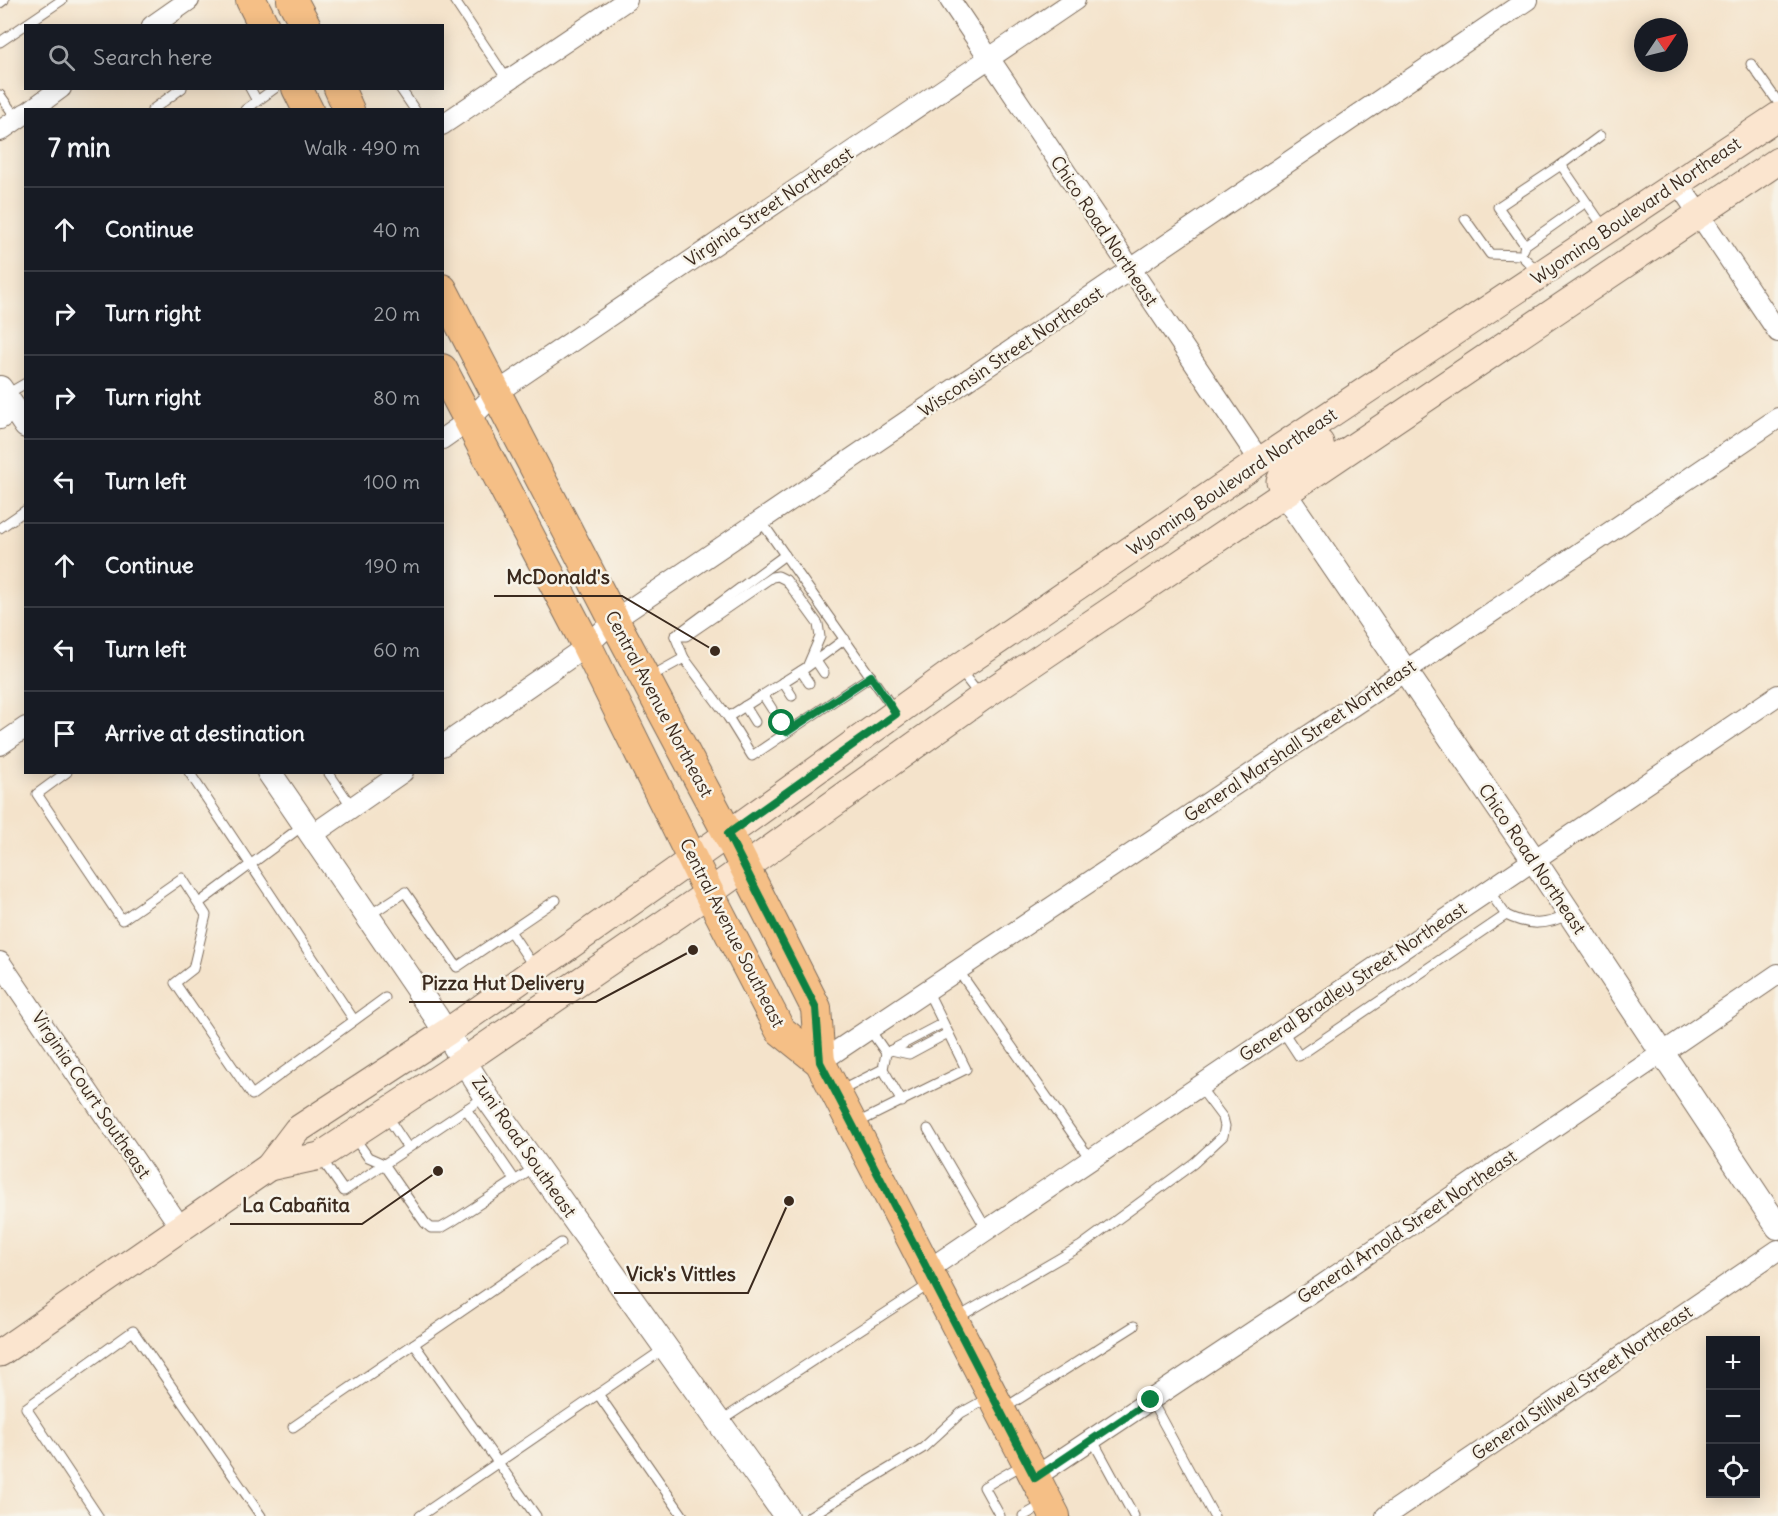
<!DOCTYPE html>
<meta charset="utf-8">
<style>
body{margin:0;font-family:Delius,sans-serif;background:#242831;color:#f1f3f6}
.controls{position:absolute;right:18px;bottom:18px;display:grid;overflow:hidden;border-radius:0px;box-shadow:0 3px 15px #0003}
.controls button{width:54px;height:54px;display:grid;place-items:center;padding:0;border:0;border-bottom:2px solid #363941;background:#171b24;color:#f1f3f6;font:30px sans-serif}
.compass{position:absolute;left:1634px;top:18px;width:54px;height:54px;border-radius:50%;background:#171b24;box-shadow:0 3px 15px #0003;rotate:55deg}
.stop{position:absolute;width:18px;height:18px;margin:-14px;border:4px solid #0b8043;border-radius:50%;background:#fff}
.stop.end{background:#0b8043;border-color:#fff;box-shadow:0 2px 6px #0008}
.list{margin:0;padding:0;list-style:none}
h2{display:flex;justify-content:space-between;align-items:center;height:78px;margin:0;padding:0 24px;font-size:26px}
h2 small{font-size:20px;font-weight:400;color:#9ea1a6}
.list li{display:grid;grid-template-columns:39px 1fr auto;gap:18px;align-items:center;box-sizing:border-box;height:84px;padding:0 24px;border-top:2px solid #363941}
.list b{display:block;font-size:22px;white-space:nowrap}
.list em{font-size:20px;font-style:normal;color:#9ea1a6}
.icon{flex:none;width:33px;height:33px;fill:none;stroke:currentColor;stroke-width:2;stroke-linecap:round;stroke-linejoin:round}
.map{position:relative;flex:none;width:1778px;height:1516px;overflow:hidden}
.search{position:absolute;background:#171b24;box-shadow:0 3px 15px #0003;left:24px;top:24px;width:420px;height:66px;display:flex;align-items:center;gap:15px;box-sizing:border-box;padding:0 21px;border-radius:0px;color:#9ea1a6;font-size:22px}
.panel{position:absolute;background:#171b24;box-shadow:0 3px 15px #0003;left:24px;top:108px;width:420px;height:666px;border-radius:0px}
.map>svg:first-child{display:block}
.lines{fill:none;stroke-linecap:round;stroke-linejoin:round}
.service-casing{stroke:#7c6b5b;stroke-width:11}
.minor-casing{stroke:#7c6b5b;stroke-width:22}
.tertiary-casing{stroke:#7c6b5b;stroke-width:26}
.secondary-casing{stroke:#7c6b5b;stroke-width:29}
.primary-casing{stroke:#7c6b5b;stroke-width:32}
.service{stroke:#fff;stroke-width:9}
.minor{stroke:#fff;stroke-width:20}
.tertiary{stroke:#fff;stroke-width:24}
.secondary{stroke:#fbe5cf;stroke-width:27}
.primary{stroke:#f5bf86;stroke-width:30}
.route{stroke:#0b8043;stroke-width:8}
.labels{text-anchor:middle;stroke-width:5;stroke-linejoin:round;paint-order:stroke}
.street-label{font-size:18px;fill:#3b2a1e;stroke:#f7f3e8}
.leader{fill:none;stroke:#3b2a1e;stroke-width:2}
.callout-dot{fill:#3b2a1e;stroke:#f7f3e8;stroke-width:2}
.callout-label{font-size:20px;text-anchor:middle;font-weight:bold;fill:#3b2a1e;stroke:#f7f3e8;stroke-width:5;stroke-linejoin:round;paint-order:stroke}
</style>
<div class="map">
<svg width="1778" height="1516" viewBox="0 0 1778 1516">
<rect width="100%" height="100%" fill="#f7f3e8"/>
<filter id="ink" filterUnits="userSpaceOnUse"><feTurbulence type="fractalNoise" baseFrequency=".0167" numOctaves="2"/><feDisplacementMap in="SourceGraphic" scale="12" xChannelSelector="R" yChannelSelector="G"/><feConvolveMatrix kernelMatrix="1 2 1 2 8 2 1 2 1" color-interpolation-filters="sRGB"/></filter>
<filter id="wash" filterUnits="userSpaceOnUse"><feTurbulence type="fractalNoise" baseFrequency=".008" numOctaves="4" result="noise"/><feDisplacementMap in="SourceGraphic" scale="24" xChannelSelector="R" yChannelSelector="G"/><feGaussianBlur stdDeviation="1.35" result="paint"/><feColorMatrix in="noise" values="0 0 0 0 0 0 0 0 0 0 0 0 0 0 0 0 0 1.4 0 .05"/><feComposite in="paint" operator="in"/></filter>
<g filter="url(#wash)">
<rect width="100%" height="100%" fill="#f4e3cb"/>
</g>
<g filter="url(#ink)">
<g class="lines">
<defs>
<g id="service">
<path d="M454,0L508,81"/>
<path d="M0,3L4,0"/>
<path d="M0,42L62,0"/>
<path d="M1751,64L1778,102"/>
<path d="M250,88L257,101"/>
<path d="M400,88L415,110"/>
<path d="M0,95L17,119"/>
<path d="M152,110L182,88"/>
<path d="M245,110L275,88"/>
<path d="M1600,136L1561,165L1605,229"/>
<path d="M1465,219L1490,254L1521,255L1539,273"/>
<path d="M1525,245L1498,207L1561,165"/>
<path d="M1524,249L1525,245L1586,202"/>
<path d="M7,394L26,383"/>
<path d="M761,521L895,711"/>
<path d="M0,528L26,510"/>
<path d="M675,636H686L772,577L778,576L786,580L818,624L820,637L808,665"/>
<path d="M684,658L675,636L785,555"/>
<path d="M816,661L824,673"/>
<path d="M959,669L980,696"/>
<path d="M801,671L809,683"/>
<path d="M648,678L684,658L728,717L807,667L845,639"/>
<path d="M783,682L792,696"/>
<path d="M763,695L772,709"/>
<path d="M745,706L755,722"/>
<path d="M728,717L752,756L871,676"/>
<path d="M67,772L37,794L122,920L182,878L206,915L193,969L175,983L252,1095L385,998"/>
<path d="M189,772L354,1020"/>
<path d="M328,772L352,807"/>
<path d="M199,903L305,824"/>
<path d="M1506,915C1528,926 1547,926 1569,914"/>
<path d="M368,916L405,892L457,967L556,900"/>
<path d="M510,931L534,967"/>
<path d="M958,970L1091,1160"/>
<path d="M870,1030L886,1053"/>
<path d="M1282,1030L1299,1056L1506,915L1488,890"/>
<path d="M891,1050L909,1054L948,1033"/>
<path d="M840,1091L883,1069"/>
<path d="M902,1102L883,1069L886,1053L943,1023"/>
<path d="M466,1109L515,1180"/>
<path d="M386,1115L408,1148"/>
<path d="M855,1124L966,1069L927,990"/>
<path d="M928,1129L987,1230"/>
<path d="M353,1136L368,1157L384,1164L425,1223L431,1228H441L453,1221L536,1167"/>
<path d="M321,1158L344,1191L486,1096"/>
<path d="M957,1318L1081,1246L1194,1163L1223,1136L1225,1126L1223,1118L1199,1086"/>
<path d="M414,1344L536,1516"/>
<path d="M598,1394L683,1516"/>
<path d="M1151,1400L1214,1516"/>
<path d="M1003,1409L1134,1326"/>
<path d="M719,1422L930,1284"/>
<path d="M293,1427L561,1243"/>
<path d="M1092,1439L1134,1516"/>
<path d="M98,1516L26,1408L133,1331L261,1516"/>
<path d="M420,1516L664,1349"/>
<path d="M810,1516L923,1448L961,1413L990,1397"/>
<path d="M1000,1516L984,1487L1024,1464"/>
<path d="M1023,1516L1043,1505"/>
</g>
<g id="minor">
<path d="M950,0L1260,461"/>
<path d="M152,26L189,0"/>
<path d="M31,110L61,88"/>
<path d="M442,125L627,0"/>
<path d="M0,131L26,113"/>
<path d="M1678,183L1778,332"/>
<path d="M0,419L14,409"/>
<path d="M442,439L469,420L496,393L1075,0"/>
<path d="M0,745L26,727"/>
<path d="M442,746L587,646L614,620L1527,0"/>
<path d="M312,835L403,772"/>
<path d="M0,962L181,1228"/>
<path d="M820,1062L1405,671L1778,418"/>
<path d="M929,1269L1778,695"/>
<path d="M1035,1477L1290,1307L1778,974"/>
<path d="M1386,1516L1778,1250"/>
</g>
<g id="tertiary">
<path d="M0,388L26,426"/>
<path d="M1284,493L1534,860L1778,1227"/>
<path d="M269,772L435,1015L486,1096L786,1516"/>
</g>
<g id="secondary">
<path d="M1284,493L1280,481L1286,467L1320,443"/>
<path d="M269,1167L320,1156L445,1074L709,893L981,698L1778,161"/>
<path d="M0,1353L269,1167L297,1130L447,1032L742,824L958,668L1260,461L1778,116"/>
</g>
<g id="primary">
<path d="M251,0L264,26"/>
<path d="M292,0L306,26"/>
<path d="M297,88L308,110"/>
<path d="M339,88L349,110"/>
<path d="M442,289L614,620L728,834L816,1008L820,1062"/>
<path d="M442,369L587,646L709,893L780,1030L820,1062L1055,1516"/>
</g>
</defs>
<use href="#service" class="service-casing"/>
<use href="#minor" class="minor-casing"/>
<use href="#tertiary" class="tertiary-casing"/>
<use href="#secondary" class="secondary-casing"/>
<use href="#primary" class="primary-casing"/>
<use href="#service" class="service"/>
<use href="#minor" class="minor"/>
<use href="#tertiary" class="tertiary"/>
<use href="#secondary" class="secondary"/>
<use href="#primary" class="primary"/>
</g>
</g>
<g class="lines" filter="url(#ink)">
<path class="route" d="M782,723L787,732L871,676L896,714L728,834L816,1008L820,1062L1035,1478L1151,1400"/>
</g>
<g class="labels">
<g class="street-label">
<text transform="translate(769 207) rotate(-34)" y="6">Virginia Street Northeast</text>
<text transform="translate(1636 211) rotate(-34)" y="6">Wyoming Boulevard Northeast</text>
<text transform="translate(1104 231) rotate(56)" y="6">Chico Road Northeast</text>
<text transform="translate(1011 352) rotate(-34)" y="6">Wisconsin Street Northeast</text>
<text transform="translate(1232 482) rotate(-34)" y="6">Wyoming Boulevard Northeast</text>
<text transform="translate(659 704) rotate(62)" y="6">Central Avenue Northeast</text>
<text transform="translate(1300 741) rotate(-34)" y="6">General Marshall Street Northeast</text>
<text transform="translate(1532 859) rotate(56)" y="6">Chico Road Northeast</text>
<text transform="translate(732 933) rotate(63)" y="6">Central Avenue Southeast</text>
<text transform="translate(1353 982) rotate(-34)" y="6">General Bradley Street Northeast</text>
<text transform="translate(91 1095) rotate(56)" y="6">Virginia Court Southeast</text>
<text transform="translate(524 1147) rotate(55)" y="6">Zuni Road Southeast</text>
<text transform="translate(1407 1227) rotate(-34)" y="6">General Arnold Street Northeast</text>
<text transform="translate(1582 1383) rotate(-34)" y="6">General Stillwel Street Northeast</text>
</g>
</g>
<path class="leader" d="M715 651L622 596H494M693 950L596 1002H409M438 1171L362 1224H230M789 1201L748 1293H614"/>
<g class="callout-dot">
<circle cx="715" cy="651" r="6"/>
<circle cx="693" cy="950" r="6"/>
<circle cx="438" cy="1171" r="6"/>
<circle cx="789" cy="1201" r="6"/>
</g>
<g class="callout-label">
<text x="558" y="584">McDonald's</text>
<text x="503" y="990">Pizza Hut Delivery</text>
<text x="296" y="1212">La Cabañita</text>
<text x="681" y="1281">Vick's Vittles</text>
</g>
</svg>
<div class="controls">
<button>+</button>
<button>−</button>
<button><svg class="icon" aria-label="locate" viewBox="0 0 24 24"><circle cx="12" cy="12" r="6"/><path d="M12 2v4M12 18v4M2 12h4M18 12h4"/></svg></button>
</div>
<svg class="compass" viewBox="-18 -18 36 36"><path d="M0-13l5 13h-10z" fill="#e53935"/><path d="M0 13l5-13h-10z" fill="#9ea1a6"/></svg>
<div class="stop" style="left:782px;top:723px"></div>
<div class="stop end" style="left:1151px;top:1400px"></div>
<div class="search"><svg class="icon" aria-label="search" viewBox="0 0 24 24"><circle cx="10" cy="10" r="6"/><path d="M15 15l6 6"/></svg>Search here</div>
<section class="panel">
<h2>7 min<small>Walk · 490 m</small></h2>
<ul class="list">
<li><svg class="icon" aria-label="ahead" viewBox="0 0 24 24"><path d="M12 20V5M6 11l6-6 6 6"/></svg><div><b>Continue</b></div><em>40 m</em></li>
<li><svg class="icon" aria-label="right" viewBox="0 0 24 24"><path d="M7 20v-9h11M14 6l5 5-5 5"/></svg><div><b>Turn right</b></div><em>20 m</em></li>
<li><svg class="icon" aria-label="right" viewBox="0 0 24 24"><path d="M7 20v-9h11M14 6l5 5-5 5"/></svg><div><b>Turn right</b></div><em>80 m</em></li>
<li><svg class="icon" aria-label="left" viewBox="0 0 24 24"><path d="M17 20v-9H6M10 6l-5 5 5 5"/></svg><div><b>Turn left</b></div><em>100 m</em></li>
<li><svg class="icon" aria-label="ahead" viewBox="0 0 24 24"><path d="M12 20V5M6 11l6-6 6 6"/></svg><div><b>Continue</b></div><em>190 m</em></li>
<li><svg class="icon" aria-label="left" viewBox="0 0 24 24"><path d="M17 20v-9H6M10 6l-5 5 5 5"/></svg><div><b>Turn left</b></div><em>60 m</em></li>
<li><svg class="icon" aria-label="arrive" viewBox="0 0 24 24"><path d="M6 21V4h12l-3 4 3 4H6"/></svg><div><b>Arrive at destination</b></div></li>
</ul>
</section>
</div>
